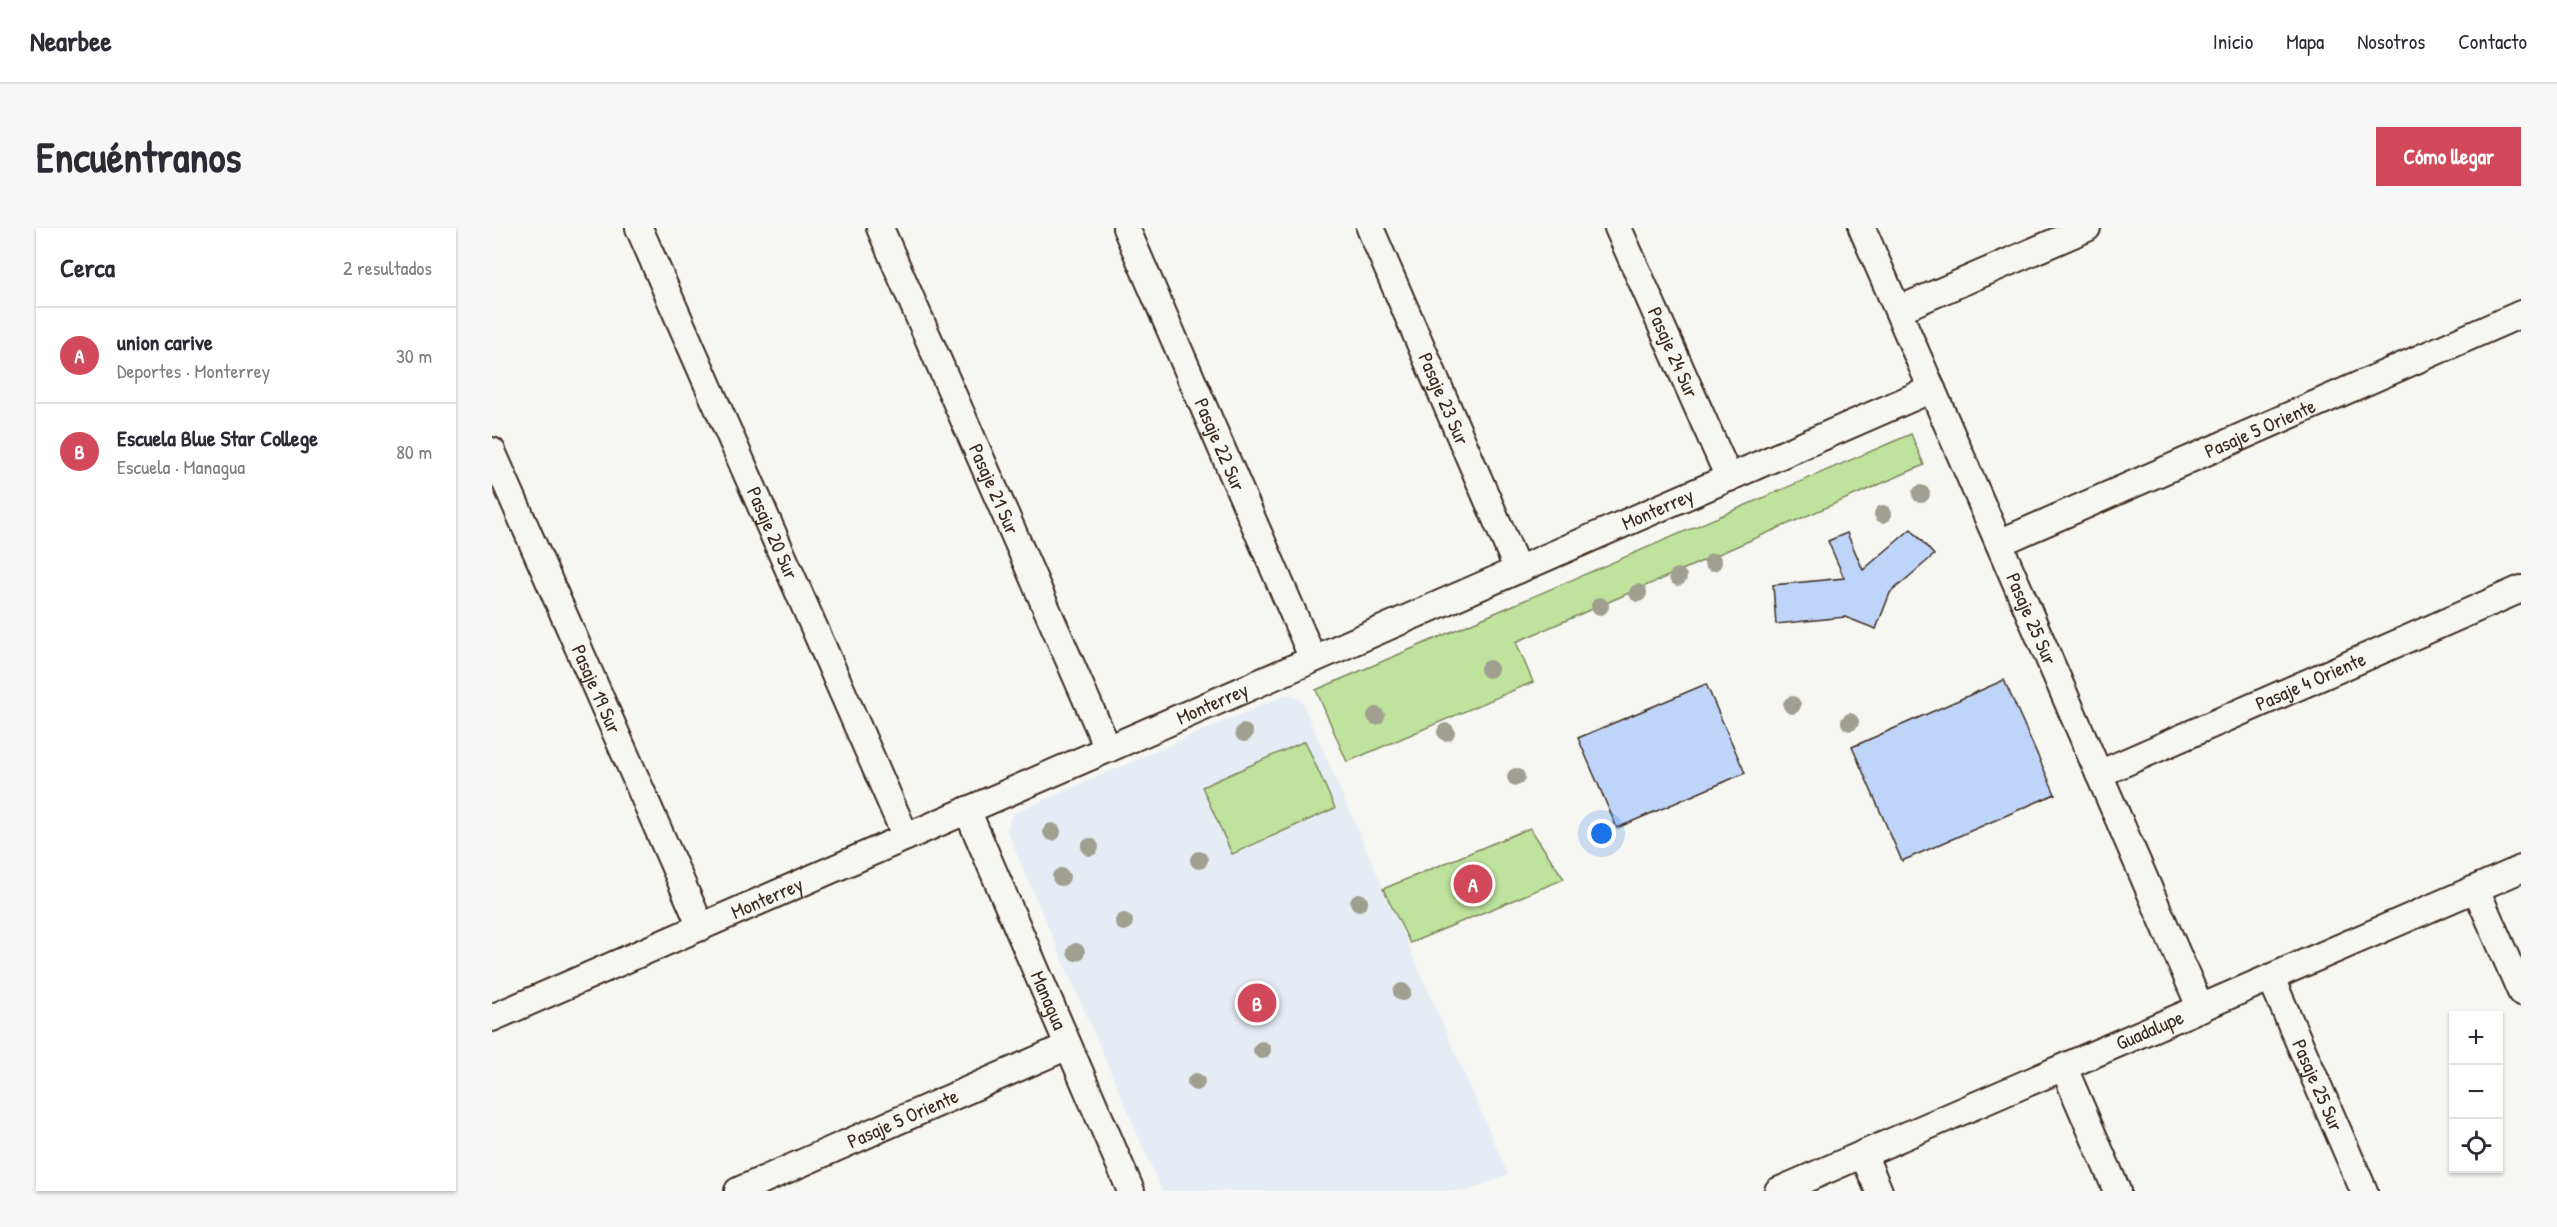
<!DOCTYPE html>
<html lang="es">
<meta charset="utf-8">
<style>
body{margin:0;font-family:"Patrick Hand",sans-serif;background:#f7f7f7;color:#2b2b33}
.controls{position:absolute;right:18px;bottom:18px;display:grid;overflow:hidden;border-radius:0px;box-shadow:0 2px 4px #0004}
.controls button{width:54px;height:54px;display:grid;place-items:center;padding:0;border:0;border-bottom:2px solid #e1e1e2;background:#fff;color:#2b2b33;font:30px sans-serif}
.you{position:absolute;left:1110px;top:606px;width:21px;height:21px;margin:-15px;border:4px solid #fff;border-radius:50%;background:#1a73e8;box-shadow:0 0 0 9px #1a73e833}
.badge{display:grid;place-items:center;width:39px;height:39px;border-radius:50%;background:#d1495b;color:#fff;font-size:20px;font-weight:700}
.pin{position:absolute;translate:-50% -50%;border:3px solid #fff;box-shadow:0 2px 6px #0006}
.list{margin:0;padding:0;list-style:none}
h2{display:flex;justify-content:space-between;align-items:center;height:78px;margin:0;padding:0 24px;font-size:26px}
h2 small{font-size:20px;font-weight:400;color:#7c7c81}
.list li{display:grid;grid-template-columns:39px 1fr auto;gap:18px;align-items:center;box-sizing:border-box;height:96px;padding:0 24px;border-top:2px solid #e1e1e2}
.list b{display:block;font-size:22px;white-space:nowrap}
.list p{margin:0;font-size:20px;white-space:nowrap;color:#7c7c81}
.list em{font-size:20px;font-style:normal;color:#7c7c81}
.icon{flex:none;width:33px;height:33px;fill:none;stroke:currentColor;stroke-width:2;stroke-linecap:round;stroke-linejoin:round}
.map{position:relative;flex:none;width:2029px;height:963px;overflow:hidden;border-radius:0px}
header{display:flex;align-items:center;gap:36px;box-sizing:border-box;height:84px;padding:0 30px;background:#fff;border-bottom:2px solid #e1e1e2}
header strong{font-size:28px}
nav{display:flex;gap:33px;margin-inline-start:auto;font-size:21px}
.intro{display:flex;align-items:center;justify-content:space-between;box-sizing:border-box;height:144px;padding:0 36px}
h1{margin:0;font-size:42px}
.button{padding:15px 27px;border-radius:0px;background:#d1495b;color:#fff;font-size:21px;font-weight:700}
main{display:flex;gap:36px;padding:0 36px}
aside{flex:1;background:#fff;border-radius:0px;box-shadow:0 2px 4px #0004}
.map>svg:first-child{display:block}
.built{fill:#e6ecf4}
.green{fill:#bfe39d;stroke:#7d865e;stroke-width:1.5}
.building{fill:#bfd4f9;stroke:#3b2a1e;stroke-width:1.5}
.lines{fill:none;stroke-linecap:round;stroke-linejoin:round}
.minor-casing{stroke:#3b2a1e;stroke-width:30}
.minor{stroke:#f6f6f2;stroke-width:26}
.tree{fill:#a19f8f}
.labels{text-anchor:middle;stroke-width:5;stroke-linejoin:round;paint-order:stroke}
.street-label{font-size:20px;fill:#3b2a1e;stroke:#f6f6f2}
</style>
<header>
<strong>Nearbee</strong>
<nav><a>Inicio</a><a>Mapa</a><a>Nosotros</a><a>Contacto</a></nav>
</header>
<div class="intro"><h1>Encuéntranos</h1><a class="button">Cómo llegar</a></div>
<main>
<aside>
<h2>Cerca<small>2 resultados</small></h2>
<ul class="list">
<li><span class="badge">A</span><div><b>union carive</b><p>Deportes · Monterrey</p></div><em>30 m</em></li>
<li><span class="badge">B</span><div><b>Escuela Blue Star College</b><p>Escuela · Managua</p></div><em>80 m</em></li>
</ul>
</aside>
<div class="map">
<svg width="2029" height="963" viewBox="0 0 2029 963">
<rect width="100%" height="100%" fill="#f6f6f2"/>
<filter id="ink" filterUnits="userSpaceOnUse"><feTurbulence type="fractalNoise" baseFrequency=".0167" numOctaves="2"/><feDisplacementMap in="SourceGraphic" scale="12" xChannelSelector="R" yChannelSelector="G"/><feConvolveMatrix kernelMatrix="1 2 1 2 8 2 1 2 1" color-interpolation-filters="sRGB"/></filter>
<g filter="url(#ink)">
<path class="built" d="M795,466L809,472L1016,946L976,963H670L515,603L520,586Z"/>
<g class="green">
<path d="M1419,206L1432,237L1024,414L1041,454L855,534L824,462Z"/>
<path d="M813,513L843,580L740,626L710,559Z"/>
<path d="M1038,600L1072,651L918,715L891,661Z"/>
</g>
<g class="building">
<path d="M1419,301L1442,327L1398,365L1384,401L1353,389L1284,396L1281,357L1352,350L1336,313L1355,305L1371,342Z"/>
<path d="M1512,452L1563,566L1410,633L1360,519Z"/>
<path d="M1214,456L1253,545L1125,600L1086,510Z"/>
</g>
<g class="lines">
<defs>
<g id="minor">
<path id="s1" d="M147,0L414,609"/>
<path id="s2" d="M388,0L616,521"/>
<path id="s3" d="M634,0L821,431"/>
<path id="s4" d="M878,0L1026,342"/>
<path id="s5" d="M1126,0L1237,250"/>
<path id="s6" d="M1370,0L1709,781"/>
<path d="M1406,82L1595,0"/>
<path id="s7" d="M0,223L209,699"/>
<path id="s8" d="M1507,315L2029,86"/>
<path id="s9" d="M1607,546L2029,361"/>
<path id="s10" d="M475,582L639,963"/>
<path d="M1984,661L2029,764"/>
<path id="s11" d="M1779,750L1872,963"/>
<path id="s12" d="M0,790L1440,161"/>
<path d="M1572,840L1625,963"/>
<path d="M1371,926L1387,963"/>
<path id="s13" d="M246,963L576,818"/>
<path id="s14" d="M1286,963L2029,641"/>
</g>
</defs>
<use href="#minor" class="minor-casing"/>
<use href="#minor" class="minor"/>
</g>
<g class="tree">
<circle cx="1429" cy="266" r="9"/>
<circle cx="1391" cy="286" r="9"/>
<circle cx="1221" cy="334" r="9"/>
<circle cx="1186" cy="349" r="9"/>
<circle cx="1146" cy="365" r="9"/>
<circle cx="1108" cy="378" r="9"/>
<circle cx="997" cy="441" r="9"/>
<circle cx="1300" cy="477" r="9"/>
<circle cx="884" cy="488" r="9"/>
<circle cx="1358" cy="494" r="9"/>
<circle cx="954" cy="504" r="9"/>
<circle cx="752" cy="505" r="9"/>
<circle cx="1024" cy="549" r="9"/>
<circle cx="560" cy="604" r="9"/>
<circle cx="598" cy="619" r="9"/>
<circle cx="707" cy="632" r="9"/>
<circle cx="569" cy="649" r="9"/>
<circle cx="867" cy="674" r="9"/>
<circle cx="632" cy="694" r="9"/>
<circle cx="584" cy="724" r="9"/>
<circle cx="910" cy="764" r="9"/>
<circle cx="770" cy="822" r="9"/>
<circle cx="704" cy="854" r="9"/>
</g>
</g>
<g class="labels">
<g class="street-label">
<text dy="7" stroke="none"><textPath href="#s5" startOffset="136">Pasaje 24 Sur</textPath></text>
<text dy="7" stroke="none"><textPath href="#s4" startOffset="186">Pasaje 23 Sur</textPath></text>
<text dy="7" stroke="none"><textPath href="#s8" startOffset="285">Pasaje 5 Oriente</textPath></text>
<text dy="7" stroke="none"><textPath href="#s3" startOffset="236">Pasaje 22 Sur</textPath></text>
<text dy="7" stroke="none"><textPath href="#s2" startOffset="285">Pasaje 21 Sur</textPath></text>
<text dy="7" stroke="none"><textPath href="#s12" startOffset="1272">Monterrey</textPath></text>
<text dy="7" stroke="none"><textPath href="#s1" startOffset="333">Pasaje 20 Sur</textPath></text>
<text dy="7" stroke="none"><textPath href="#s6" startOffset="426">Pasaje 25 Sur</textPath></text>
<text dy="7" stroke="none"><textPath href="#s9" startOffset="231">Pasaje 4 Oriente</textPath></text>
<text dy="7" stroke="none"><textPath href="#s7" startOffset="260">Pasaje 19 Sur</textPath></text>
<text dy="7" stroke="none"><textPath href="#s12" startOffset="786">Monterrey</textPath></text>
<text dy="7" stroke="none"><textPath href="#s12" startOffset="300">Monterrey</textPath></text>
<text dy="7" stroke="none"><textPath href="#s10" startOffset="207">Managua</textPath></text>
<text dy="7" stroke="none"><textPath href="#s14" startOffset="405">Guadalupe</textPath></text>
<text dy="7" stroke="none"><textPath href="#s11" startOffset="117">Pasaje 25 Sur</textPath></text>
<text dy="7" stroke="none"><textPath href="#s13" startOffset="180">Pasaje 5 Oriente</textPath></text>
</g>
</g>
</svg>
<div class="controls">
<button>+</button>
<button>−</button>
<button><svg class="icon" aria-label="locate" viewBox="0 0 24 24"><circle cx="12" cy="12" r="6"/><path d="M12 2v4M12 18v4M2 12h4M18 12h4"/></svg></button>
</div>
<div class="you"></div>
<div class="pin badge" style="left:981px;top:656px">A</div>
<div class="pin badge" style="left:765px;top:775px">B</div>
</div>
</main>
